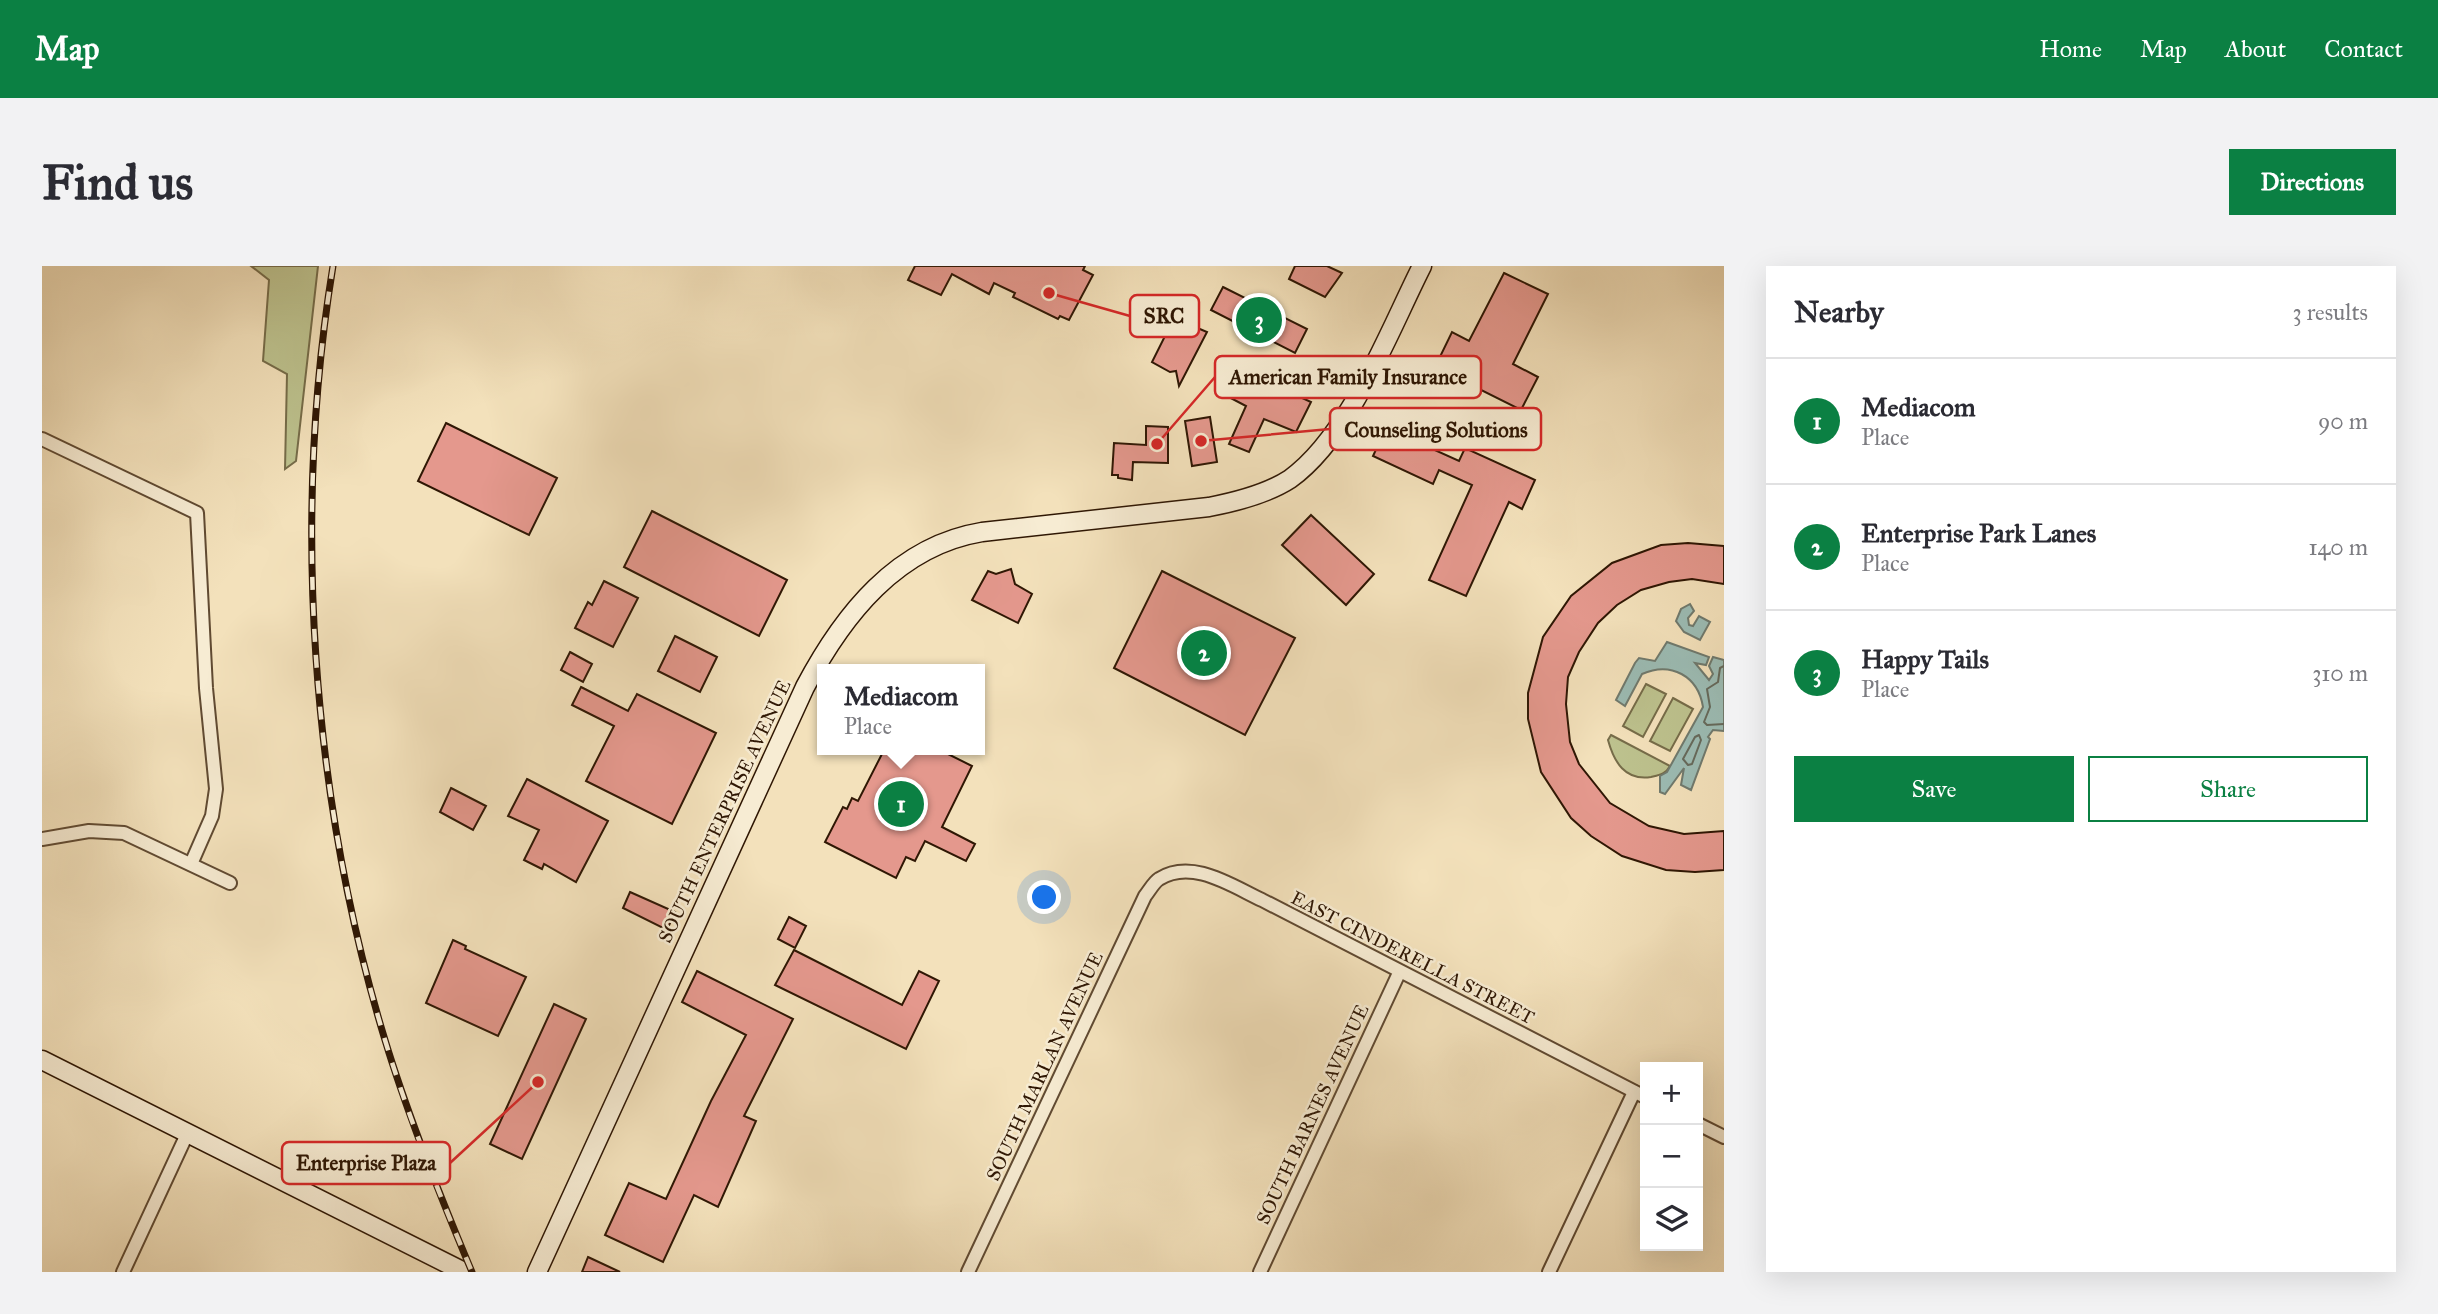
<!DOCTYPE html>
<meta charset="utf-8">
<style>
body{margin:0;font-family:"IM FELL Great Primer",serif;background:#f2f2f3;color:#2b2b33}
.controls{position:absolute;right:21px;bottom:21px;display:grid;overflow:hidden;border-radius:0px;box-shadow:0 7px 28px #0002}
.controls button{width:63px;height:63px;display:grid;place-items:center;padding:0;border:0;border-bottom:2px solid #e1e1e2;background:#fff;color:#2b2b33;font:35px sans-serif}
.you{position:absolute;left:1003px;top:632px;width:24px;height:24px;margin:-18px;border:5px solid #fff;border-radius:50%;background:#1a73e8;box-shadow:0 0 0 10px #1a73e833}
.badge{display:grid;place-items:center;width:46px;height:46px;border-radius:50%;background:#0b8043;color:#fff;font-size:23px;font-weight:700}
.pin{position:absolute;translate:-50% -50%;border:4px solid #fff;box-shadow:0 2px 7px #0006}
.popup{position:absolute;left:775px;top:398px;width:168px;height:91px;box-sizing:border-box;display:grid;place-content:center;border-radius:0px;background:#fff;filter:drop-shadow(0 2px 5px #0005);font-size:23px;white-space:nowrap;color:#7c7c81}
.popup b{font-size:26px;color:#2b2b33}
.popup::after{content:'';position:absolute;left:50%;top:100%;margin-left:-14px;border:14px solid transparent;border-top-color:#fff}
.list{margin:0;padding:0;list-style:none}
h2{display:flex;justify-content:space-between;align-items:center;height:91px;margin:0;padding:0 28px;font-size:30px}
h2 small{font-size:23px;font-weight:400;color:#7c7c81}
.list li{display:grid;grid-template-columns:46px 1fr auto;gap:21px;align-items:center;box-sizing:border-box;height:126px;padding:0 28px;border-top:2px solid #e1e1e2}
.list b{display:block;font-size:26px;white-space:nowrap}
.list p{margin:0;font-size:23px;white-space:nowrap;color:#7c7c81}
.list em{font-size:23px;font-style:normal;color:#7c7c81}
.actions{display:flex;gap:14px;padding:21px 28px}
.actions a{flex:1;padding:16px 0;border:2px solid #0b8043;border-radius:0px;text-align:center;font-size:24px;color:#0b8043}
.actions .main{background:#0b8043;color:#fff}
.icon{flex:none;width:38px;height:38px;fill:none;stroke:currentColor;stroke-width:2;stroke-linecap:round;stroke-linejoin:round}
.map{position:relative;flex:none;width:1682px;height:1006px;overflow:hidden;border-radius:0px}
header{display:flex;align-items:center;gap:42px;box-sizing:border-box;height:98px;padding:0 35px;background:#0b8043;color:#fff}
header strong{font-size:33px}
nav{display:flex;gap:38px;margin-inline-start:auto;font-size:24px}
.intro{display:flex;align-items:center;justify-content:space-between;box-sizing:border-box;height:168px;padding:0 42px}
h1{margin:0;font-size:49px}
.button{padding:18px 32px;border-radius:0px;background:#0b8043;color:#fff;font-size:24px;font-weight:700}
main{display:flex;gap:42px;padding:0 42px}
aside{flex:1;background:#fff;border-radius:0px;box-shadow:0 7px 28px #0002}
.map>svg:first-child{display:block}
.green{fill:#bdc28e;stroke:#766c49;stroke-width:2}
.water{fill:#9cbcb4;stroke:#707a6e;stroke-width:2}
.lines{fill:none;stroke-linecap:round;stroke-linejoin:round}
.shore{stroke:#666a5c;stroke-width:2}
.building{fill:#e4988d;stroke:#2f1704;stroke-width:2}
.street-casing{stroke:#604a32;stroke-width:16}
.secondary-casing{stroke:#2f1704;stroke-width:21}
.street{stroke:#f7ecd3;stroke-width:12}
.secondary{stroke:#f7ecd3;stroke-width:18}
.rail-casing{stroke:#2f1704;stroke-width:7}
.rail{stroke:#f7ecd3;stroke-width:4.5;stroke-dasharray:13;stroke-linecap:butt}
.labels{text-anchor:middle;stroke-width:5;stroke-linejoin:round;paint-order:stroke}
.street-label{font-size:19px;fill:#2f1704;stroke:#f7ecd3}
.leader{fill:none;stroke:#d62828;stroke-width:2.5}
.callout-dot{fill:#d62828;stroke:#f7ecd3;stroke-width:2.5}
.callout{fill:#f7ecd3;stroke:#d62828;stroke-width:2.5}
.callout-label{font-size:21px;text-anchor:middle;font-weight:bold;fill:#2f1704}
</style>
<header>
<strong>Map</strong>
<nav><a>Home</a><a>Map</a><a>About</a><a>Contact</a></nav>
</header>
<div class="intro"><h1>Find us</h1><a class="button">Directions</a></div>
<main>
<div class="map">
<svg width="1682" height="1006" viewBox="0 0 1682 1006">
<rect width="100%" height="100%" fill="#f3e1bb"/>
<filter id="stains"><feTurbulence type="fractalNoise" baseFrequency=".00286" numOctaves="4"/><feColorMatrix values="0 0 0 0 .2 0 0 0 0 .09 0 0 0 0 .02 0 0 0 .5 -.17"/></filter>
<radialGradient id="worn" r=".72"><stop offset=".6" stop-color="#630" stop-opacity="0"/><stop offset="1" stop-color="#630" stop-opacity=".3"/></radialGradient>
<g class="green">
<path d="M209,0H276L254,195L243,203L245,108L221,95L227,14Z"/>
<path d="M1604,418L1624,428L1601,471L1581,460Z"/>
<path d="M1631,432L1651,443L1628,485L1608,475Z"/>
<path d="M1569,469L1628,500C1624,508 1617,509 1609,511C1583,515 1572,496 1566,474Z"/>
</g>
<g class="water">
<path d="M1648,338L1652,345L1646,352L1647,359L1651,360L1657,350L1668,356L1658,374L1642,366L1634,355L1639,343Z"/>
<path d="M1625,376L1667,391L1664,399L1653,397L1667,414L1671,408L1667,400L1671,391L1682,394V465L1671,464L1666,471L1668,473L1649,524L1639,519L1642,502L1623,528L1618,526V510L1625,506L1661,441C1656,410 1629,395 1600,408L1583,440L1574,434L1593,397L1597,392L1613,395Z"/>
</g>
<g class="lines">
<g class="shore">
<path d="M1682,400L1678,402L1676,416L1665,423L1668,441L1662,456L1665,459L1682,458"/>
<path d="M1657,469L1659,474L1650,498L1646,499L1641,493L1653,471Z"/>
</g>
</g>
<g class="building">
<path d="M873,0H1043L1041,4L1051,9L1027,54L1018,50L1016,53L971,31L973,27L952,17L947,28L910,8L899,29L866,14Z"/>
<path d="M1253,0H1285L1300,7L1283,31L1247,13Z"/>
<path d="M1462,7L1506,28L1471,98L1496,111L1479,144L1393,101L1410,66L1427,75Z"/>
<path d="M1181,21L1265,63L1253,87L1169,44Z"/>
<path d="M1132,52L1165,66L1137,120L1134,105L1128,106L1110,96Z"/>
<path d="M1188,114L1223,127L1226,121L1245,125L1269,136L1254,166L1222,153L1207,186L1187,178L1204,140L1181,128Z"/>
<path d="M1168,151L1175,196L1150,200L1143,155Z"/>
<path d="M404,157L515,212L487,269L376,215Z"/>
<path d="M1104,160L1126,161V197L1091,196L1090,214L1076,212V209H1070L1072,177L1104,179Z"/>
<path d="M1344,162L1417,195L1423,182L1493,214L1480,243L1467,236L1424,330L1387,314L1430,219L1397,204L1391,218L1331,190Z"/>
<path d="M610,245L745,314L717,370L582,301Z"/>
<path d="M1269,249L1332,308L1304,339L1240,279Z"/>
<path d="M1646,277L1682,280V318L1650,313L1627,316L1599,324L1575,339L1556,357L1537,386L1526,411L1524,438L1528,476L1537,498L1568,537L1607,560L1642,568L1682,565V604L1653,606L1624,604L1580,590L1549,570L1529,552L1499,506L1486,453V427L1501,371L1529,330L1570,297L1619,279Z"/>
<path d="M969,303L973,318L990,328L976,357L930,334L946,305L954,308Z"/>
<path d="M1120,305L1253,372L1203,469L1072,402Z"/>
<path d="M562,315L596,332L571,381L533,362L546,336L550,339Z"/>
<path d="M633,370L675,391L658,426L616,405Z"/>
<path d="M528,386L550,398L541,416L519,404Z"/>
<path d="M539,421L586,445L595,428L674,467L630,558L544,515L572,460L530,439Z"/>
<path d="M842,484H898L930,500L900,561L933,578L924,595L883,575L873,595L864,591L854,612L783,576L801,541L805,543L810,532L816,535Z"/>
<path d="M485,513L566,555L534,616L502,598L500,603L482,594L497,564L466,550Z"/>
<path d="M409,522L444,540L431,564L398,546Z"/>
<path d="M588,626L633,646L625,664L581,642Z"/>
<path d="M747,651L764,660L753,682L736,673Z"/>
<path d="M411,674L424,680L423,683L484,711L456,770L384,737Z"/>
<path d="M752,684L860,739L877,705L897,715L864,783L733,719Z"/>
<path d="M655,705L751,753L702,850L714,855L676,941L652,929L621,996L563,969L587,917L624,933L669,835L704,769L640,736Z"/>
<path d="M512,738L544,753L480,893L448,878Z"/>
<path d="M546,991L578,1006H540Z"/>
</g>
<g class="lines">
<defs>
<g id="street">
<path d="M0,173L155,247L164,422L174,523L170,550L149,598"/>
<path d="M0,573L47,565L82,567L188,617"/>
<path d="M1656,858L1682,871"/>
<path d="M81,1006L146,866"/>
<path d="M926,1006L1103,630C1107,625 1112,616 1117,613C1150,592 1190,620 1220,634L1603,831"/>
<path d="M1218,1006L1357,707"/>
<path d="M1507,1006L1592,826"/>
</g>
<g id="secondary">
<path d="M0,794L422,1006"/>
<path d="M495,1006L763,421C801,349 855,280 940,266L1167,241C1193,236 1225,228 1248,213C1308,170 1347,65 1380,0"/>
</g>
</defs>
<use href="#street" class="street-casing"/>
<use href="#secondary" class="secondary-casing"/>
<use href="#street" class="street"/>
<use href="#secondary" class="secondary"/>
<defs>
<path id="rail" d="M291,0C250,251 269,531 343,774C367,853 398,930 430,1006"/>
</defs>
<use href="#rail" class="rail-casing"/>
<use href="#rail" class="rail"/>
</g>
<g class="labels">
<g class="street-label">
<text transform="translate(682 545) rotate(-65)" y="7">SOUTH ENTERPRISE AVENUE</text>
<text transform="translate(1371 691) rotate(27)" y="7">EAST CINDERELLA STREET</text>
<text transform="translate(1002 800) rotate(-65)" y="7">SOUTH MARLAN AVENUE</text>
<text transform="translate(1270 848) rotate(-65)" y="7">SOUTH BARNES AVENUE</text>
</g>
</g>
<path class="leader" d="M1007 27L1088 50M1115 178L1173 111M1159 175L1288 163M496 816L408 897"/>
<g class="callout-dot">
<circle cx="1007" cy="27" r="7"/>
<circle cx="1115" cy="178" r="7"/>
<circle cx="1159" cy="175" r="7"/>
<circle cx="496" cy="816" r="7"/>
</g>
<g class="callout">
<rect x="1088" y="29" width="69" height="42" rx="7"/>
<rect x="1173" y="90" width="266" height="42" rx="7"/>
<rect x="1288" y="142" width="211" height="42" rx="7"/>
<rect x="240" y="876" width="168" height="42" rx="7"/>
</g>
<g class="callout-label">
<text x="1122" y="57">SRC</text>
<text x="1306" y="118">American Family Insurance</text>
<text x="1394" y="171">Counseling Solutions</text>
<text x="324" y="904">Enterprise Plaza</text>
</g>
<rect width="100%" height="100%" filter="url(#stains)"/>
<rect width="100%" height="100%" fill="url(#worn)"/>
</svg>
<div class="controls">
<button>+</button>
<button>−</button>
<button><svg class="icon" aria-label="layers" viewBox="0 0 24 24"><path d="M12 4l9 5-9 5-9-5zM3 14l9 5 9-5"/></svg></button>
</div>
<div class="you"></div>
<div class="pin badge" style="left:859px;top:538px">1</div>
<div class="popup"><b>Mediacom</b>Place</div>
<div class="pin badge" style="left:1162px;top:387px">2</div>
<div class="pin badge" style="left:1217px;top:54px">3</div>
</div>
<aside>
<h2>Nearby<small>3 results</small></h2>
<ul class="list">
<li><span class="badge">1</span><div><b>Mediacom</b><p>Place</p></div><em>90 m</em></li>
<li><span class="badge">2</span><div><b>Enterprise Park Lanes</b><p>Place</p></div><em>140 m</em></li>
<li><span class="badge">3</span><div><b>Happy Tails</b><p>Place</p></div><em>310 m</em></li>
</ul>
<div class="actions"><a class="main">Save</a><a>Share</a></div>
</aside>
</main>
